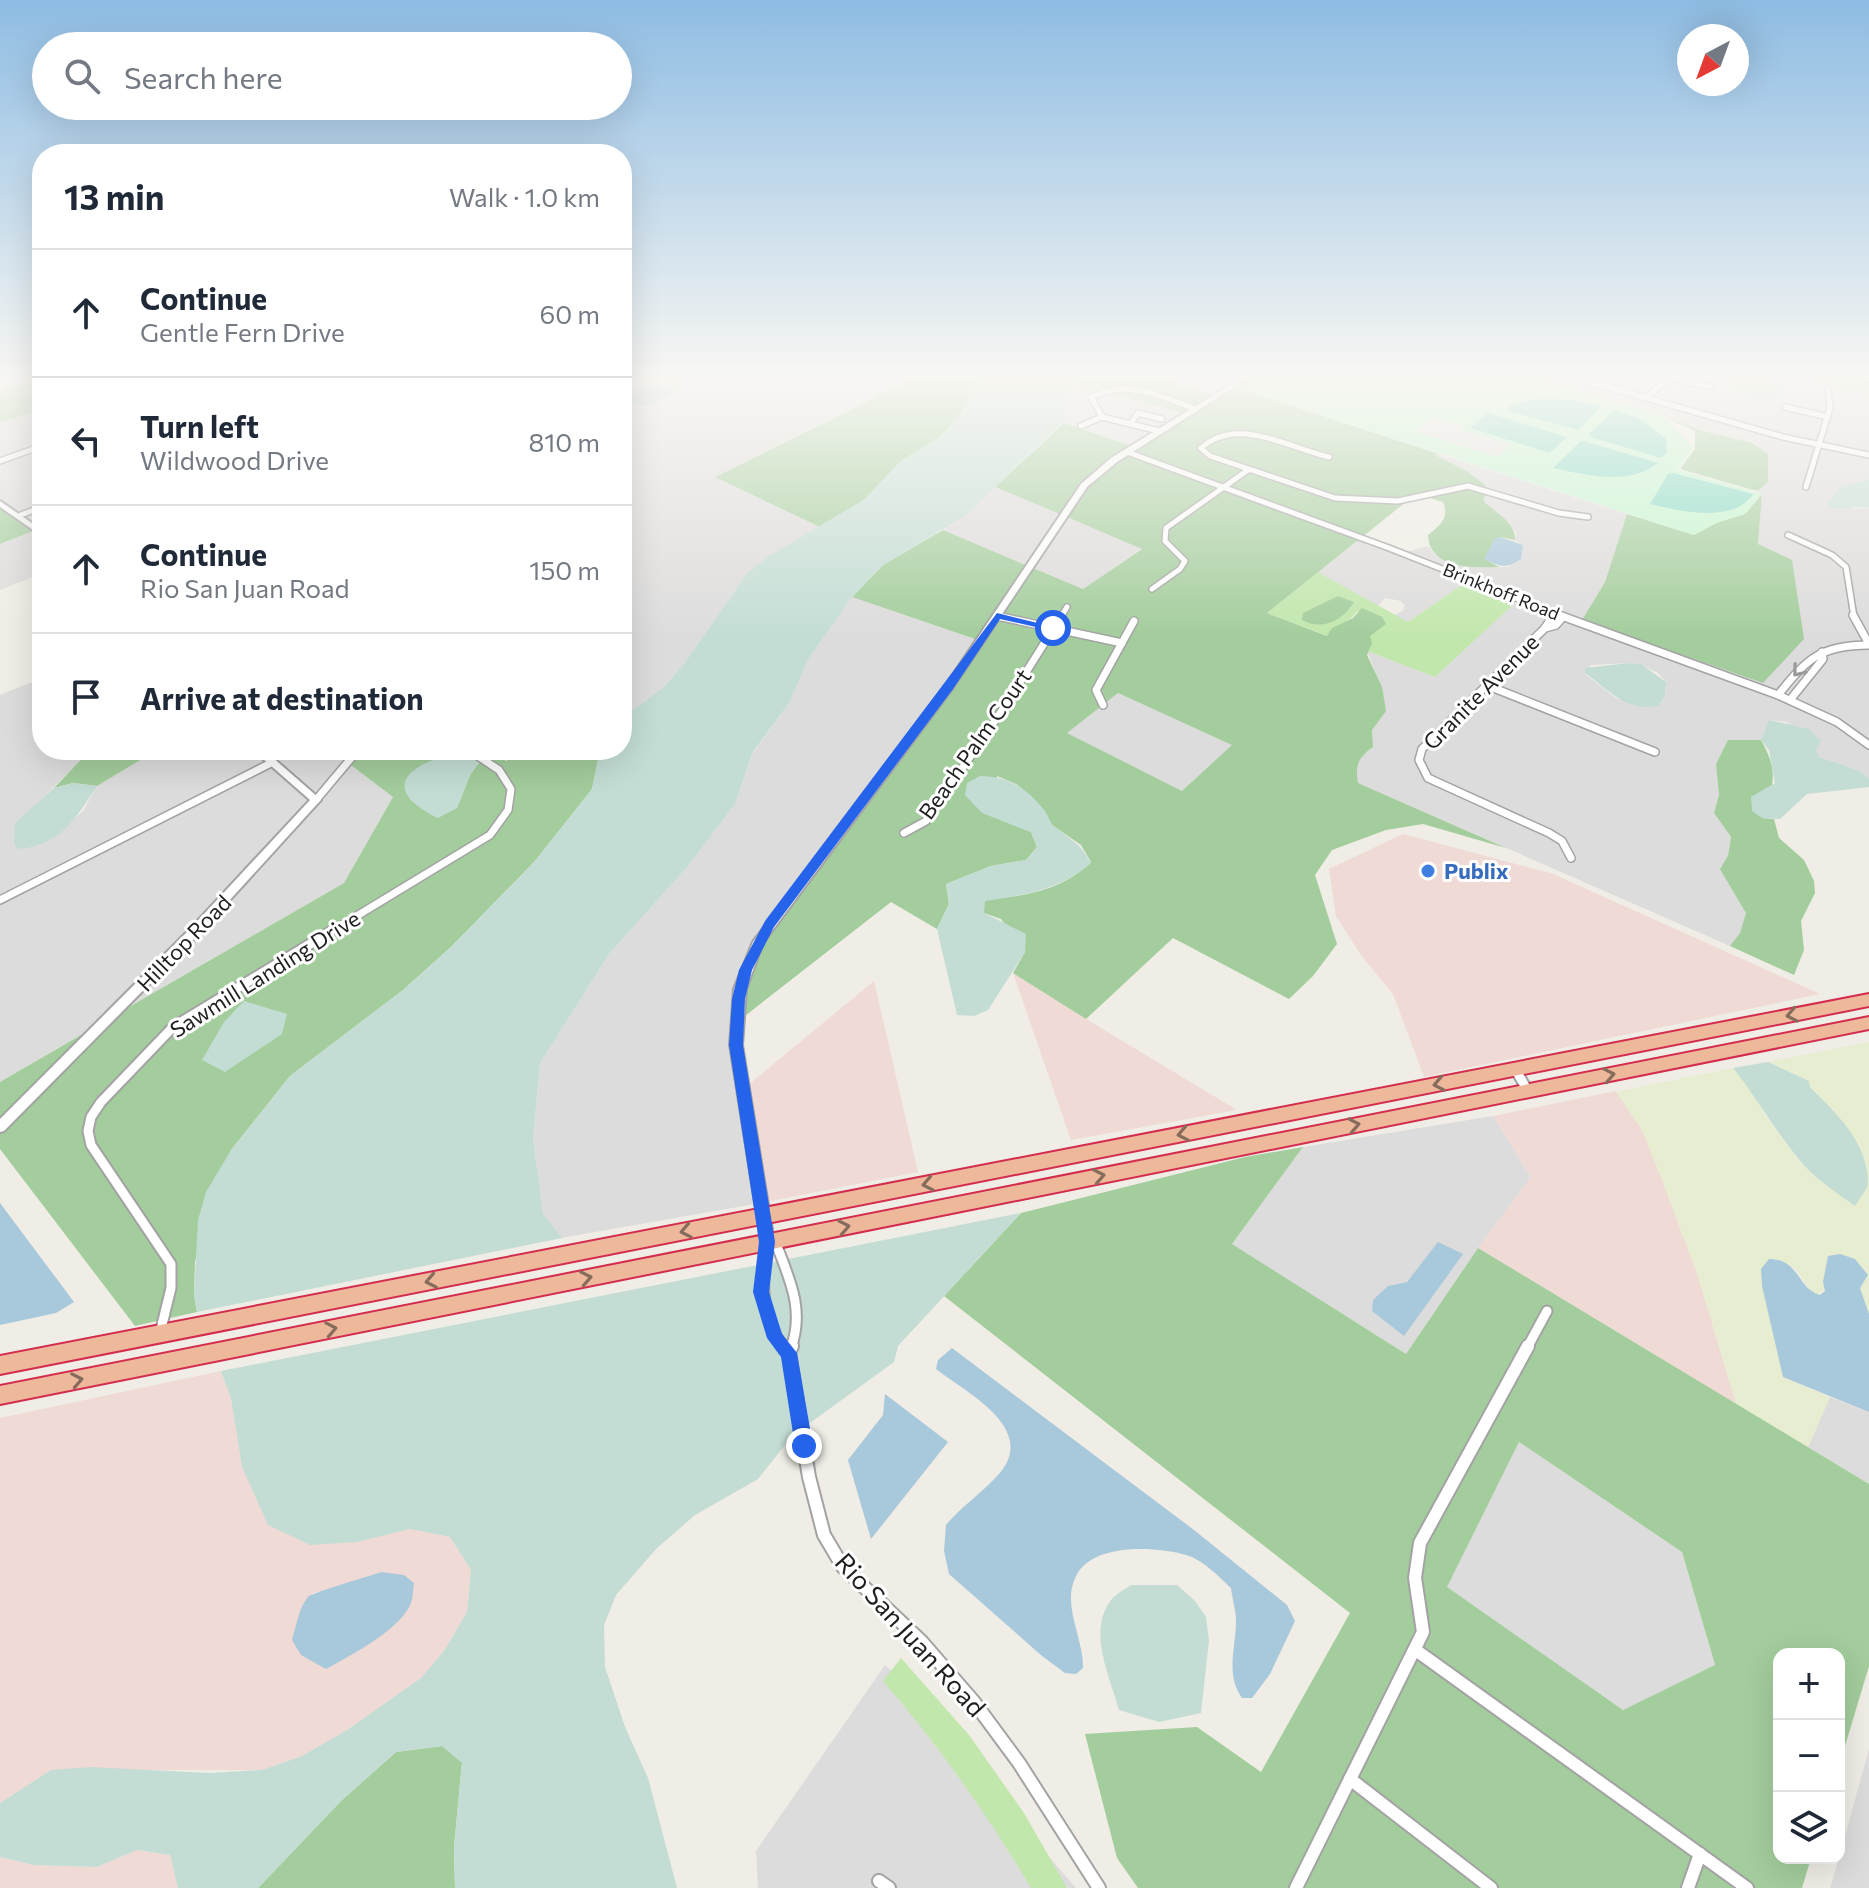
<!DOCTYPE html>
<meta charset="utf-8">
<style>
body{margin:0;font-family:Commissioner,sans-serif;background:#f2f2f3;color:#1f2937}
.controls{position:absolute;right:24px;bottom:24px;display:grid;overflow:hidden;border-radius:16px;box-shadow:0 8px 32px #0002}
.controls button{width:72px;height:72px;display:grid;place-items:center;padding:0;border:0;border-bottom:2px solid #e0e1e3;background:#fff;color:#1f2937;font:40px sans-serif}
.compass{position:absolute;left:1677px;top:24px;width:72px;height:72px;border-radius:50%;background:#fff;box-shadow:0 8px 32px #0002;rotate:221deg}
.stop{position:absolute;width:24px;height:24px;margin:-18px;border:6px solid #2563eb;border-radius:50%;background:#fff}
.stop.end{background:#2563eb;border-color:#fff;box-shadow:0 2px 8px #0008}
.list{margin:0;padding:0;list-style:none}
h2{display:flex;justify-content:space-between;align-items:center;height:104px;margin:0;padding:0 32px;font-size:34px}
h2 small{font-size:26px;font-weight:400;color:#747a83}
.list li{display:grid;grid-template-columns:52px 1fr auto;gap:24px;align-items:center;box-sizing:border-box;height:128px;padding:0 32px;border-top:2px solid #e0e1e3}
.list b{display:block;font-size:30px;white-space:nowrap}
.list p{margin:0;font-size:26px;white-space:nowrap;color:#747a83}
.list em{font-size:26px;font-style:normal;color:#747a83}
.icon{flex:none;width:44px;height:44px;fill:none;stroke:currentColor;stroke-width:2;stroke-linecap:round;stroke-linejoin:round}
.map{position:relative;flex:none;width:1869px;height:1888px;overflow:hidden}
.search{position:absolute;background:#fff;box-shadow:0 8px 32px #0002;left:32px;top:32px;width:600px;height:88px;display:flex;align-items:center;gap:20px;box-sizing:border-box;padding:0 28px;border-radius:44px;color:#747a83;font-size:30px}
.panel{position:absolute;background:#fff;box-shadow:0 8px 32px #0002;left:32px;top:144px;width:600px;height:616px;border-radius:32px}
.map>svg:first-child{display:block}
.residential{fill:#dddcdc;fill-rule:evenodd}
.commercial{fill:#efdad5;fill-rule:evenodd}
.farmland{fill:#e7edd1}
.grass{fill:#c2e7ad}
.forest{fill:#a3cd9c;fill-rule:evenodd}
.wetland{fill:#c3ddd4}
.park{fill:#c4f7cf}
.pitch{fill:#87dbc6}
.parking{fill:#e3e3e3}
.water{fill:#a8c8db}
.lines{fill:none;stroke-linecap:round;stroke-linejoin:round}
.stream{stroke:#a8c8db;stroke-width:2}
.minor-far3-casing{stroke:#a3a3a3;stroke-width:8}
.minor-far2-casing{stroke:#a3a3a3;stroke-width:10}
.minor-far1-casing{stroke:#a3a3a3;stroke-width:13}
.minor-casing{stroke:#a3a3a3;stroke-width:16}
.tertiary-casing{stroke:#a3a3a3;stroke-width:4}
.trunk-casing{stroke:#d42c4e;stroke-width:4}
.minor-far3{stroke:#fff;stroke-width:5}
.minor-far2{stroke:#fff;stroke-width:7}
.minor-far1{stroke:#fff;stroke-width:9}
.minor{stroke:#fff;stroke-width:12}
.tertiary{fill:#fff;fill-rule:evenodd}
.trunk{fill:#eeb89a;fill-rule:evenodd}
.oneway{stroke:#9a9a9a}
.oneway2{stroke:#866c5c}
.route{fill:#2563eb}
.shop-dot{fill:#3f7fe0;stroke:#fff;stroke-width:3}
.labels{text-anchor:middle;stroke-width:6;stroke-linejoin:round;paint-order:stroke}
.far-street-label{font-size:18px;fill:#1f1f1f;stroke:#fff}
.street-label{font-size:22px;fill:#1f1f1f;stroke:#fff}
.shop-label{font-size:22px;font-weight:bold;fill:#366cbe;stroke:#fff;text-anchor:start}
.near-street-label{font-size:26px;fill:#1f1f1f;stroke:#fff}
</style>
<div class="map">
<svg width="1869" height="1888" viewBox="0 0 1869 1888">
<rect width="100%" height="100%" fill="#efede5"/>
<g class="residential">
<path d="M622,374H647L640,380V388L628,395L675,393L689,374H844L836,385L865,374H923L716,476L820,527L769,556L748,572L684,664L664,687L622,718V444L631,437L622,432Z"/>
<path d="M1145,374H1248L1213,396Z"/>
<path d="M1516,374H1796L1869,393V479L1840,488L1855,509L1869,507V779L1860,771L1819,757L1787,722L1769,720L1761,740H1728L1716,764L1719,795L1714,813L1731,837L1728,856L1737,895L1746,913L1740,933L1730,946L1358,783L1355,767L1360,757L1373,747L1372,730L1377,720L1376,674L1367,651L1435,677L1470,579L1408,622L1394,615L1403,611L1405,606L1401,601L1385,598L1378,606L1318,572L1359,540L1399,554L1428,546L1434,554L1453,564L1475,567H1509L1523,546L1515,540L1516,533L1509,522L1493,512L1482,500L1467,471L1431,454H1439L1627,514L1605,582L1582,620L1758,544L1762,494L1753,490L1759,489L1752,443L1699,430L1663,416ZM1629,663L1640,664L1658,673L1666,682L1665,696L1658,706L1651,707L1616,698L1585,674L1591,665Z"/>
<path d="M1077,384L1156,404L1185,413L1132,446L1064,423L1065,401Z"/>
<path d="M42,409V530L0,499V423Z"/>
<path d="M995,487L1062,515L1028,566L943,530L965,516Z"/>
<path d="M1067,517L1142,548L1083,589L1033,568Z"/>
<path d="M33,531L42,538V573L0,590V544Z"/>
<path d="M852,597L978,640L773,913L745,960L734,1000L731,1046L755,1204L561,1238L543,1215L533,1139L540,1063L609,954L689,865L735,804L753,753L789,703L809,658Z"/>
<path d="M42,678V750H90L33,808L57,835L83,811L97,786L147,756L151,750H251L311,801L249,871L100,1024L0,1082V695Z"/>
<path d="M1118,693L1233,745L1182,791L1066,733Z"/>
<path d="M264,750H331L393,797L344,883L122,1011L257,872L321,800Z"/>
<path d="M1493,1116L1531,1177L1478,1248L1406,1354L1232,1244L1303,1147ZM1462,1254L1437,1286H1388L1406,1282L1415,1273Z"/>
<path d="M1830,1397L1869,1412V1484L1808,1447Z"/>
<path d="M1519,1442L1682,1552L1715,1666L1623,1710L1446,1587Z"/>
<path d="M885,1665L960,1733L1018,1821L1076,1888H758L756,1851Z"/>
<path d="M1869,1749V1888H1830L1839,1858Z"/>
</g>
<g class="commercial">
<path d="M1403,834L1553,874L1820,994L1424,1077L1393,994L1361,955L1336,916L1329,869Z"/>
<path d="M1013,973L1086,1019L1237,1110L1071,1140Z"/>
<path d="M874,981L918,1172L766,1202L747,1086Z"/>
<path d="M1616,1091L1642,1130L1661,1177L1698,1276L1736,1404L1478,1248L1531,1177L1493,1116Z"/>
<path d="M221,1371L231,1399L242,1467L357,1542L410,1529L450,1537L471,1570L467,1612L444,1651L421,1678L347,1730L302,1756L262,1770H51L0,1803V1418ZM381,1572L326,1669L312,1593L334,1589Z"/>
<path d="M137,1850L170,1855L178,1888H0V1857L34,1865L97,1867Z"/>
</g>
<path class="farmland" d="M1869,1042V1314L1860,1288L1868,1275L1855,1259L1817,1296L1811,1292L1795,1268L1775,1259L1783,1377L1830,1397L1808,1447L1736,1404L1698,1276L1661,1177L1642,1130L1616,1092L1733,1068L1761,1102L1763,1112L1799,1161L1855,1205L1829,1106L1810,1087L1809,1081L1768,1062Z"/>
<g class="grass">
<path d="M1796,374H1869V393Z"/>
<path d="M1318,572L1408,622L1470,579L1520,598L1435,677L1367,651L1370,636L1374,631L1357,611C1350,624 1334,623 1328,636L1267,613Z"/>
<path d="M901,1658L969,1735L1024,1813L1067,1888H1031C987,1814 939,1746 883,1681Z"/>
</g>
<g class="forest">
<path d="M923,374H988L974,388L960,415L939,438L901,461L865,499L820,527L715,477Z"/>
<path d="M1081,374H1145L1213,396L1185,413L1077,384Z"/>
<path d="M42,378V409L0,423V392Z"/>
<path d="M1237,388L1439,454H1433L1467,471L1485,485L1486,494L1483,500C1494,513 1516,521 1515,540L1500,537L1485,559L1499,567C1474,568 1429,569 1428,535C1440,525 1450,518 1443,502L1416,494L1267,613L1327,636L1332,628L1353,618L1362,608L1382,617L1386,624L1370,636L1372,643L1367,655L1382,687L1386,711L1372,730L1373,747C1358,758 1355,765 1358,783L1506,848L1423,824L1386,830L1332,850L1315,875L1337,944L1313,976L1289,999L1173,938L1086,1019L1013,973L1025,952L1001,919L984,913V900C1024,896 1062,891 1091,862L1081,845L1052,825L1031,796L1016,784L997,776L1001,820L1031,832L1037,847L1026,860L991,866L946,884L949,904L937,929L891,902L741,1019L745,989L763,943L1033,568L1083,589L1142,549L1067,517L1087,487L1102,471ZM1118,693L1232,745L1182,791L1067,733Z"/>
<path d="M1663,416L1699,430L1752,443L1768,454V482L1759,490H1753L1680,469L1695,449V431Z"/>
<path d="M1064,423L1132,446L1089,478L1062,515L995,487Z"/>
<path d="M1762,494L1758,544L1792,560L1804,639L1763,683L1582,620L1605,582L1627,514L1694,535L1716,523L1745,514Z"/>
<path d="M0,506L33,531L0,544Z"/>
<path d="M943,530L1028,566L978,640L852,597L883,565Z"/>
<path d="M1338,596L1354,602C1343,621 1321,631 1302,620L1303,613Z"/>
<path d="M1728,740H1761C1779,772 1774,784 1762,818L1774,819L1779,838L1804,860L1814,881L1815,893L1801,921L1804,950L1794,975L1730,946L1740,933L1746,913L1720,869L1728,856L1731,837L1714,813L1719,795L1716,764Z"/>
<path d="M90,750H151L147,756L97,786L73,783L54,788Z"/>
<path d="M331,750H491L506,761L525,750H600L592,789L535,861L452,946L403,990L290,1076L231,1150L195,1261L194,1295L197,1312L135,1326L0,1149V1132L122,1011L344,883L393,797ZM450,753L481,760L470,775L457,808Z"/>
<path d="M100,1024L0,1122V1082Z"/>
<path d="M1303,1147L1232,1244L1406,1354L1478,1248L1869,1484V1666L1839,1766V1654H1779V1858H1811L1802,1888H1138L1117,1858L1085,1734L1197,1727L1261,1772L1350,1613L944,1296L1021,1213L1245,1157ZM1519,1442L1682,1552L1715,1665L1623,1710L1447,1587Z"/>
<path d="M442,1746L462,1762L454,1847L455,1888H258L342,1800L396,1752Z"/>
</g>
<g class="wetland">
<path d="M647,374H689L675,393L656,387L640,388V380Z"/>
<path d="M988,374H1081L1065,401V420L965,516L883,565L852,597L809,658L789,703L753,752L735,804L689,865L609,954L540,1063L533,1139L543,1214L562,1238L197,1312L194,1295L198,1220L206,1192L231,1150L290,1076L403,990L452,946L535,861L592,789L600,750H622V718L664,687L684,664L748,572L769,556L865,499L901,461L939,438L960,415L974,388Z"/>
<path d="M1744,374L1766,377L1787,390C1769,411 1745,396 1726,385L1725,379L1729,375Z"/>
<path d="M1869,479V507L1834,508L1827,504L1840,488Z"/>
<path d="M1629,663L1641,664L1666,682L1665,696L1658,706C1627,713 1608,689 1585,673V668Z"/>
<path d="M1769,720L1809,729L1821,741L1816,750L1819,757L1860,771L1869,779V787L1807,794L1780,819L1762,818L1752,811L1751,797L1775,783L1769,750L1761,740Z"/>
<path d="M476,751L481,760L470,775L457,808L438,818C364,782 429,754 476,751Z"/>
<path d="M980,776C1008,776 1028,789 1045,811C1049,817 1050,823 1055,827C1072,841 1080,843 1091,863C1060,890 1025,895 985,901L984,913L1026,934L1025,952L988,1010L974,1016L957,1015L937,929L949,904L946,884L991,866L1026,860L1037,847L1031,832L982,813L965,795L967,783Z"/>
<path d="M73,783L97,786C76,818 61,845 19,849L14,844L15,823L54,788Z"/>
<path d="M244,1001L287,1014L282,1034L225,1072L202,1060L224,1022Z"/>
<path d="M1768,1062L1809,1081L1810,1087C1835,1112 1869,1143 1868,1184C1866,1191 1859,1199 1855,1206C1836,1192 1813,1178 1798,1158C1774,1129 1757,1098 1733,1068Z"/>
<path d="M1021,1213L898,1346L894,1362L792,1436L758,1479L695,1515L657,1548L616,1595L604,1625L605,1667L625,1727L648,1778L677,1888H455L454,1847L462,1763L442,1746L396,1752L342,1800L258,1888H178L170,1855L137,1850L97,1867L34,1865L0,1857V1803L51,1770L91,1767L209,1773L262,1770L302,1756L347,1730L421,1678L444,1651L467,1612L471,1570L450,1537L410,1529L357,1542L310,1545L268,1525L242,1467L231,1399L221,1371Z"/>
<path d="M1131,1585H1177L1195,1601L1206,1617L1209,1640L1201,1713L1159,1722L1119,1710C1110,1677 1087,1631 1111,1600C1116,1594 1125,1589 1131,1585Z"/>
</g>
<path class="park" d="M1261,374H1516L1663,416L1693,448L1677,470L1762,494L1745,514L1716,523L1694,535L1237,388Z"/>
<g class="pitch">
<path d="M1539,398L1573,400L1602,406L1578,430L1505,410L1514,404Z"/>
<path d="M1614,410L1640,419L1666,439L1667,452L1661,458L1591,437L1589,434Z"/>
<path d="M1488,413L1567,437L1550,453L1470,428Z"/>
<path d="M1581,441H1584L1658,463C1630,486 1585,475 1553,468Z"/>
<path d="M1673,473L1753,494C1734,524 1678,511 1650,504L1668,474Z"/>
</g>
<path class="parking" d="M1434,417L1463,426L1460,429L1511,444L1498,457L1416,432Z"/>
<g class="water">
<path d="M656,387L675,393C660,402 643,412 626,400L640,388Z"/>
<path d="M1500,537L1523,545L1521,559C1506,569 1500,567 1484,559L1495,538Z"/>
<path d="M0,1203L74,1302L56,1313L0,1325Z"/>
<path d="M1438,1242L1463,1254L1404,1336L1372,1311L1373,1300L1388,1286L1407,1282Z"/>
<path d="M1840,1254L1855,1259L1868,1275L1860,1288L1869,1314V1412L1783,1377L1762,1286L1761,1269L1769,1259C1800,1259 1797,1289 1820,1295L1825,1291L1823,1282L1828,1256Z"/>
<path d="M952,1348L1194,1530L1287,1605L1295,1621L1270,1674L1252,1698H1242C1225,1674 1236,1648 1236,1621C1236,1610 1232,1598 1231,1588C1218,1576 1202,1559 1186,1555C1155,1546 1092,1543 1076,1576C1061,1605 1084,1638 1083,1668L1076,1674L1065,1673L1042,1656L949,1574L944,1551L946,1525C962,1506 983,1492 999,1474C1039,1428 965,1392 936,1369L938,1360Z"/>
<path d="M885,1394L948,1442L871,1539L848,1460L883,1415Z"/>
<path d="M381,1572L404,1575L414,1583C413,1589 413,1597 411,1603C401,1629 350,1656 326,1669L301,1655L292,1640C296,1627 299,1607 308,1597C311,1593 370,1576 381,1572Z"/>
</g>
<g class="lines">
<path class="stream" d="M1407,384L1438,381L1440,374"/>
<defs>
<g id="minor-far3">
<path d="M1561,374L1646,398L1673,374"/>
<path d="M1653,374L1710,387"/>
<path d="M0,377L10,374"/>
<path d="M1646,398L1783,437L1869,455"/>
<path d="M1785,407L1828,417"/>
<path d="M1102,417L1091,397C1128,379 1160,396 1196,409"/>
<path d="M1131,423L1138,413L1162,419"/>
<path d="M1081,426L1102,417L1159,431"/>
<path d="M1127,452L1389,548L1564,617"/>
<path d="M1329,457C1288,448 1238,415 1201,448L1210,456L1335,498L1398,501L1468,486L1559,513L1588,517"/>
<path d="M0,461L42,446"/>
<path d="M1806,487L1830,408L1828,389"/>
<path d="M18,516L42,507"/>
<path d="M1788,535L1832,555L1846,567L1854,617"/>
<path d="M1152,589L1180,569L1185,561L1165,541L1166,528L1248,470"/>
<path d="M997,616L1002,617"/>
<path d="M1061,617L1067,607"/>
<path d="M1552,617L1554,614"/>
</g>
<g id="minor-far2">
<path d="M1553,615L1545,628L1422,749L1419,760L1428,778L1549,833L1562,841L1571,858"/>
<path d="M1559,615L1778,695L1837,722L1869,745"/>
<path d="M1853,615L1869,644"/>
<path d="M997,616L1122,643"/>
<path d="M1545,628L1556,625L1563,617"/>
<path d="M1486,685L1655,752"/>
<path d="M1778,695C1807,659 1820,645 1869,645"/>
<path d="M1790,700L1823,659L1822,652"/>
<path d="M1103,705L1096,690L1134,621"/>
<path d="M316,800L358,750"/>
<path d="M904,833L926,821L1003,709L1062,615"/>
<path d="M0,900L273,762"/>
<path d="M327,934L490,835L508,810L511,789L499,770L469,750"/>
</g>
<g id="minor-far1">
<path d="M1515,1069L1528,1091"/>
<path d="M775,1241C789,1278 805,1309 791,1348"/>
<path d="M767,1242C762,1280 759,1317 785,1348"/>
<path d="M160,1333L171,1288V1264L91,1145L88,1131L91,1117L101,1102L173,1027L330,932"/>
<path d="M1527,1348L1547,1311"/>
</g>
<g id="minor">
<path d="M783,1346L789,1353"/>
<path d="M792,1346L789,1353L809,1477L824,1535L843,1567L921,1641L974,1702L1019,1763L1099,1888"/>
<path d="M1417,1651L1747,1888"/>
<path d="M1350,1779L1491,1888"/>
<path d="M879,1881L889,1888"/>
<path d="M1296,1888L1423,1632L1415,1578L1420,1543L1528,1346"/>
<path d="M1688,1888L1700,1854"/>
</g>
<g id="tertiary">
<path d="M1248,374H1255L1117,462L1087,487L952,689L763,943L746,989L742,1045L774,1242L772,1246L767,1248L762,1246L730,1045L734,989L753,942L946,685L1081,484L1111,458Z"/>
<path d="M0,501L42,530V536L0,507Z"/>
<path d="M253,750H264L319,798L321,800L319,802L197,936L4,1131L0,1132V1119L189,930L310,800Z"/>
</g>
<g id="trunk">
<path d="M1869,994V1006L0,1374V1356Z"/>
<path d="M1869,1017V1029L0,1404V1386Z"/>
</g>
</defs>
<use href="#minor-far3" class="minor-far3-casing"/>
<use href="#minor-far2" class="minor-far2-casing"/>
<use href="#minor-far1" class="minor-far1-casing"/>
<use href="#minor" class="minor-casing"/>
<use href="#tertiary" class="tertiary-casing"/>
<use href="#trunk" class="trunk-casing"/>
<use href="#minor-far3" class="minor-far3"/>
<use href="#minor-far2" class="minor-far2"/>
<use href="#minor-far1" class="minor-far1"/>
<use href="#minor" class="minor"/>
<use href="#tertiary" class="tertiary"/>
<use href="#trunk" class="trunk"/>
</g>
<defs><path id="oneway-chevron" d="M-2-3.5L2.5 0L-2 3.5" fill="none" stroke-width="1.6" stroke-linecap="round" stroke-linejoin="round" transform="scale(2)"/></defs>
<use class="oneway" href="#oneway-chevron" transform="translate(1798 671) rotate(129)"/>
<g class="oneway2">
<use href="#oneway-chevron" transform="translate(1792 1015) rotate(169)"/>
<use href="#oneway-chevron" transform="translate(1609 1075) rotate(-11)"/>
<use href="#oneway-chevron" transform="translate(1439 1084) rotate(169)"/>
<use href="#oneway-chevron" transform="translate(1354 1125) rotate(-11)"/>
<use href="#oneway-chevron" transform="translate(1183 1134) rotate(169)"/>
<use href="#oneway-chevron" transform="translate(1099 1176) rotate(-11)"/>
<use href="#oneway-chevron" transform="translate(928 1184) rotate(169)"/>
<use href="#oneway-chevron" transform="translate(844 1227) rotate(-11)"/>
<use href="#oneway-chevron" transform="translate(686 1231) rotate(169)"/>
<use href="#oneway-chevron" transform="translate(586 1278) rotate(-11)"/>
<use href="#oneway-chevron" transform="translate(431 1281) rotate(169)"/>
<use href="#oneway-chevron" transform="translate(331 1329) rotate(-11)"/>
<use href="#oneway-chevron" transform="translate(77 1380) rotate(-11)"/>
</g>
<linearGradient id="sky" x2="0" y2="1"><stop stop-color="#8ebce3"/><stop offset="0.59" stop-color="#f8f7f3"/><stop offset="1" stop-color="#f8f7f3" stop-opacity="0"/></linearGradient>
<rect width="1869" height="638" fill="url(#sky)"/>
<path class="route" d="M997,613L1058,628L1053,631L1000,619L953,689L774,927L752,970L745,999L743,1045L775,1242L769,1292L782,1334L797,1353L813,1446L810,1452L804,1455L798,1452L795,1446L781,1357L767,1338L753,1292L759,1242L729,1045L732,999L739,970L765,921Z"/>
<circle class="shop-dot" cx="1428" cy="871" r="8"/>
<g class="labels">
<g class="far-street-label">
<text transform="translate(1501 592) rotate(22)" y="6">Brinkhoff Road</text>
</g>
<g class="street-label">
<text transform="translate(1481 692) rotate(-45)" y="8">Granite Avenue</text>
<text transform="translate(975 744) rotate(-55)" y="8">Beach Palm Court</text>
<text transform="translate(184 943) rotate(-46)" y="8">Hilltop Road</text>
<text transform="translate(265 974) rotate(-32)" y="8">Sawmill Landing Drive</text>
</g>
<g class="shop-label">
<text x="1444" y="879">Publix</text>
</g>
<g class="near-street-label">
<text transform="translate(910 1635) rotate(48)" y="9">Rio San Juan Road</text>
</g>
</g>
</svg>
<div class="controls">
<button>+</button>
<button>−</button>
<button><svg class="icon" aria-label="layers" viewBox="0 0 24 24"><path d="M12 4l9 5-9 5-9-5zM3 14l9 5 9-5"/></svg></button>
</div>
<svg class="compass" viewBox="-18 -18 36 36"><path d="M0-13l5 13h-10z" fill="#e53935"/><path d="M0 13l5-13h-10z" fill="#747a83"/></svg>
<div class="stop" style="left:1053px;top:628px"></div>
<div class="stop end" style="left:804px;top:1446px"></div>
<div class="search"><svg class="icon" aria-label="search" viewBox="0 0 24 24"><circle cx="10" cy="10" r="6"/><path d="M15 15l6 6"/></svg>Search here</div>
<section class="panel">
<h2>13 min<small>Walk · 1.0 km</small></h2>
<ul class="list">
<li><svg class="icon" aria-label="ahead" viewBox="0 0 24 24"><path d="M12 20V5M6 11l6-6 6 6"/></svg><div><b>Continue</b><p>Gentle Fern Drive</p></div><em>60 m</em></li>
<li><svg class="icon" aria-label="left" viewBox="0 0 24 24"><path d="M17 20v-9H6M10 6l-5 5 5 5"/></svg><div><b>Turn left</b><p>Wildwood Drive</p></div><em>810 m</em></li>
<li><svg class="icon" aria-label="ahead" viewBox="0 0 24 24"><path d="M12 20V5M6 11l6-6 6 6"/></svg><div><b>Continue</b><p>Rio San Juan Road</p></div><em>150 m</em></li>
<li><svg class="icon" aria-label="arrive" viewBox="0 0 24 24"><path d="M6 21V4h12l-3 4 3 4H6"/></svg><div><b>Arrive at destination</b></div></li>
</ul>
</section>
</div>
